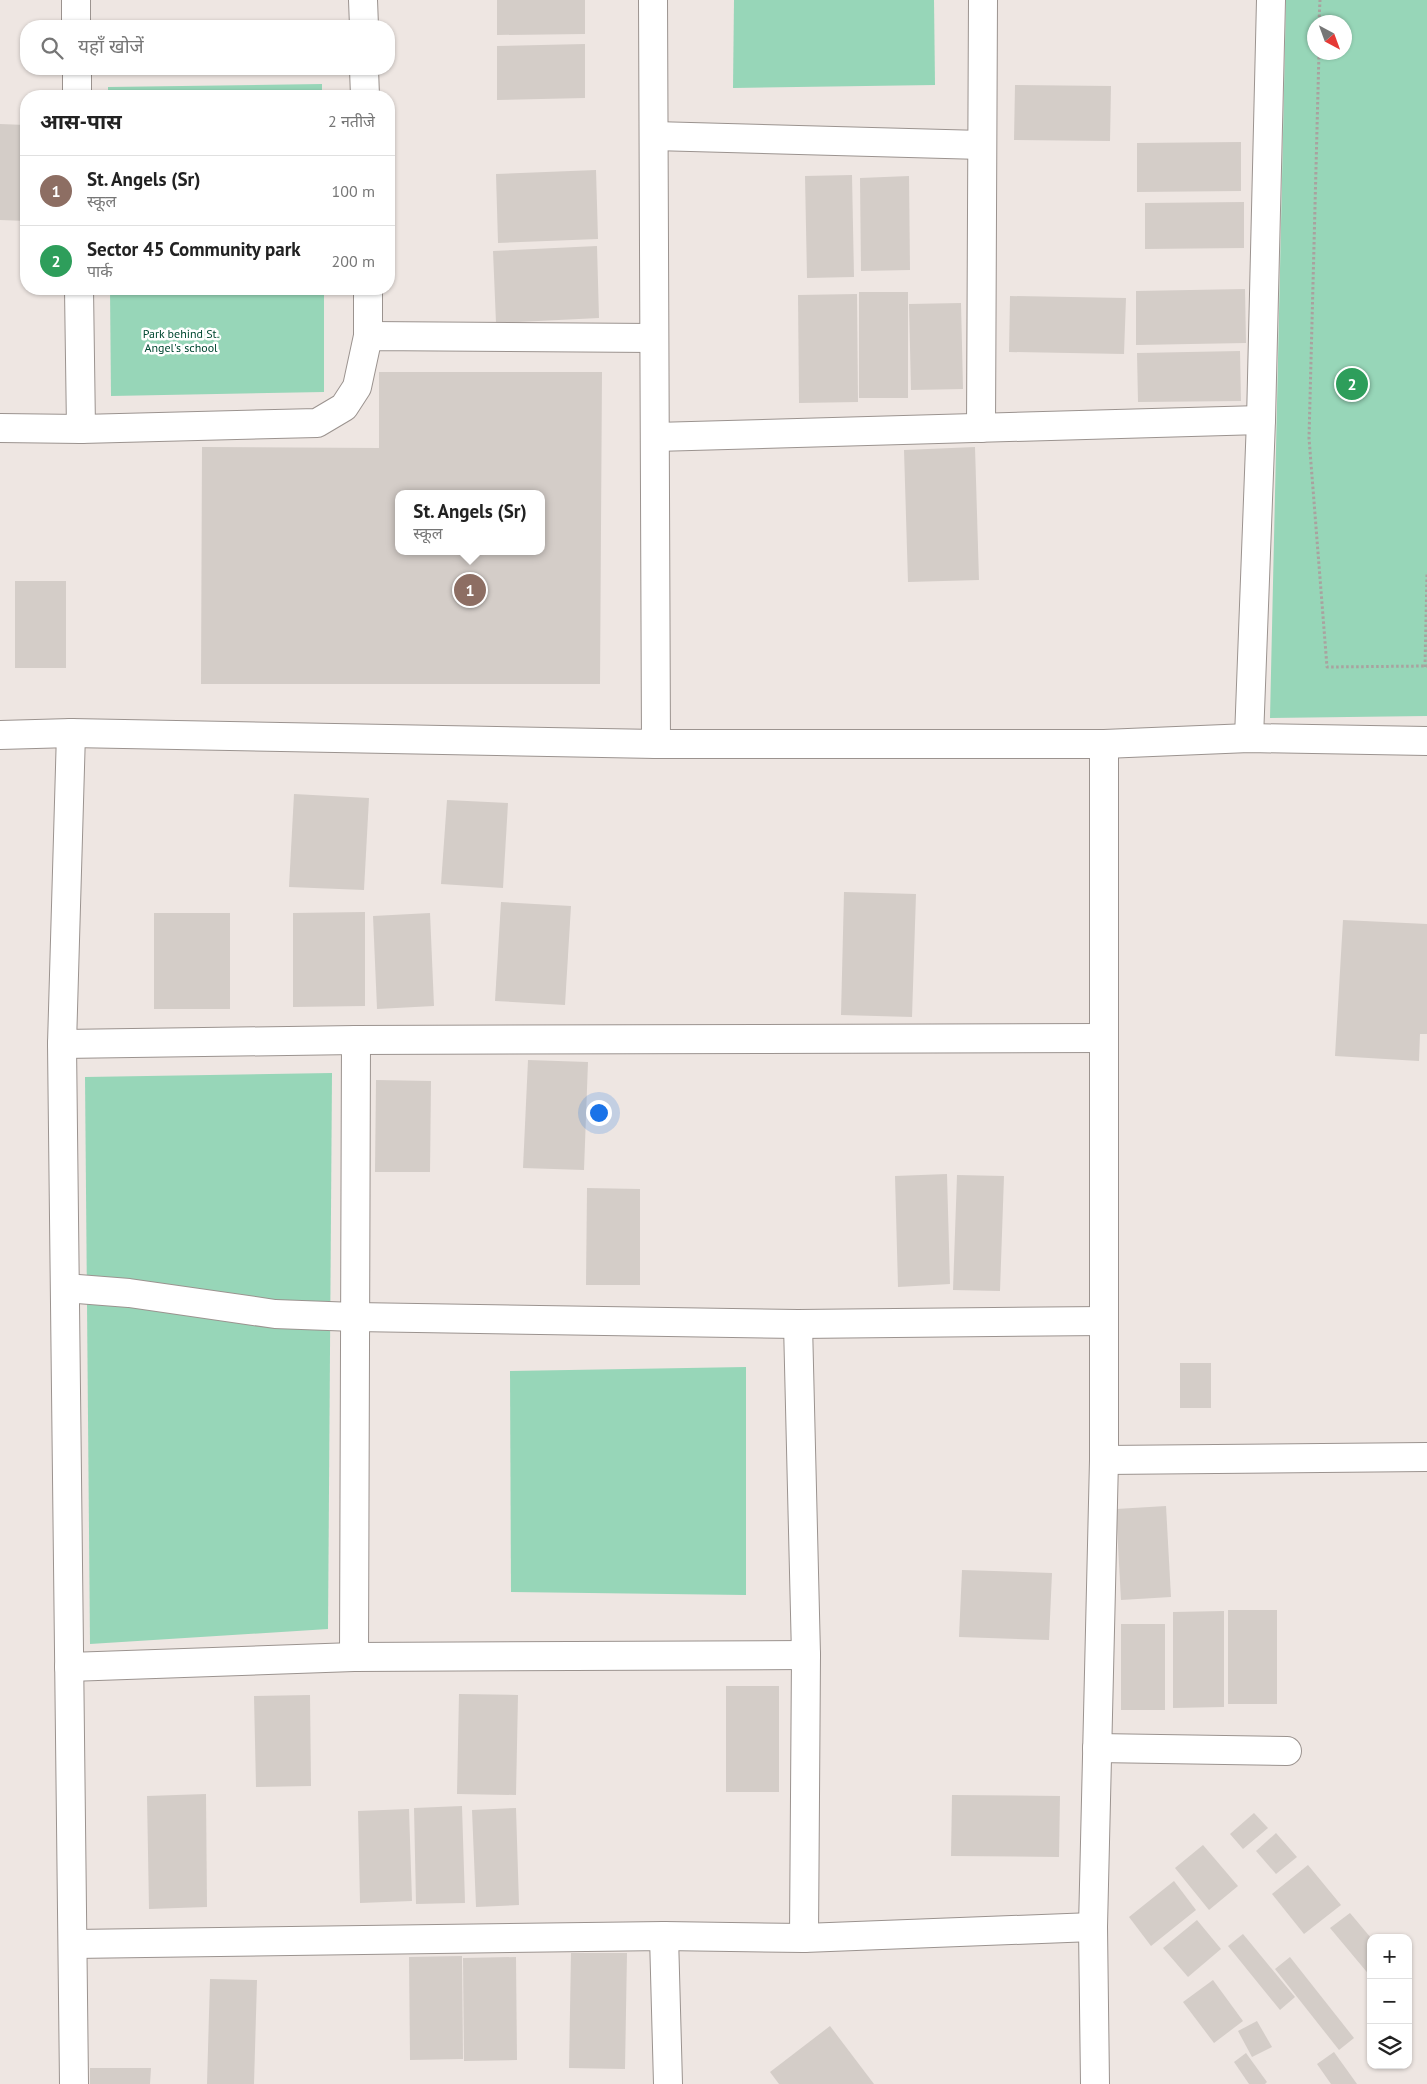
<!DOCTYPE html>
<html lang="hi">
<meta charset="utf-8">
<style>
body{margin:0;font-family:"PT Sans","Noto Sans Devanagari",sans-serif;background:#f2f2f2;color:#222}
.controls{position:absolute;right:15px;bottom:15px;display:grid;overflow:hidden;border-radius:10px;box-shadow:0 1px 4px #0004}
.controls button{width:45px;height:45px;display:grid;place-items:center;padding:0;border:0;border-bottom:1px solid #e0e0e0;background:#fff;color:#222;font:25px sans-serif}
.compass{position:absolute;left:1307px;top:15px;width:45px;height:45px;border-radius:50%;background:#fff;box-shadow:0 1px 4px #0004;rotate:139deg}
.you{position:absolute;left:598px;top:1112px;width:18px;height:18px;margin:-12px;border:4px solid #fff;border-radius:50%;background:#1a73e8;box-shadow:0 0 0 8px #1a73e833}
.badge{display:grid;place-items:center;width:32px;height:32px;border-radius:50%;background:#0f766e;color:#fff;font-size:16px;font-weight:700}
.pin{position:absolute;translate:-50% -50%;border:2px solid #fff;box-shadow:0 1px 5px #0006}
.popup{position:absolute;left:395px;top:490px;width:150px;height:65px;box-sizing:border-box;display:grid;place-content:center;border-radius:10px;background:#fff;filter:drop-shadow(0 1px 4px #0005);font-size:16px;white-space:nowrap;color:#767676}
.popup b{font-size:19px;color:#222}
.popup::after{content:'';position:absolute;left:50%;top:100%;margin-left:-10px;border:10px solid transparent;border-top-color:#fff}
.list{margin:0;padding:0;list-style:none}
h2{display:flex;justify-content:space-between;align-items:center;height:65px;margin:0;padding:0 20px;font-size:21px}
h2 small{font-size:16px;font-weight:400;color:#767676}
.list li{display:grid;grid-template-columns:32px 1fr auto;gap:15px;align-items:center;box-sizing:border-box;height:70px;padding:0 20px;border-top:1px solid #e0e0e0}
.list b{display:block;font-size:19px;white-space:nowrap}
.list p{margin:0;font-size:16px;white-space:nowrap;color:#767676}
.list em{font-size:16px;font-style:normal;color:#767676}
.icon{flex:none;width:28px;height:28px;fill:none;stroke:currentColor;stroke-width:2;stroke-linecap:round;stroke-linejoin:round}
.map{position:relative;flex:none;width:1427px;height:2084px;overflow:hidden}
.search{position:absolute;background:#fff;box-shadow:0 1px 4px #0004;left:20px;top:20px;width:375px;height:55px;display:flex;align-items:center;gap:12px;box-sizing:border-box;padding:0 18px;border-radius:20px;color:#767676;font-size:19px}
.panel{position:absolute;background:#fff;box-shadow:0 1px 4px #0004;left:20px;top:90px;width:375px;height:205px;border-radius:20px}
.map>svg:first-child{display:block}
.green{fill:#97d6b8;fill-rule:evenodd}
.building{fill:#d4cdc8;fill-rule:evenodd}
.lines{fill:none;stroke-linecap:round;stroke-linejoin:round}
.minor-casing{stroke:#9b938f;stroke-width:30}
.path{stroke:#a9a29f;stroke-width:3;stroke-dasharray:2.5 2.5;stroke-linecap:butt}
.minor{stroke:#fff;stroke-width:28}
.labels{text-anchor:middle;stroke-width:5;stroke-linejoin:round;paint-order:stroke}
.park-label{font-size:12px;fill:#004831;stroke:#fff}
</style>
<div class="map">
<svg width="1427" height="2084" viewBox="0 0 1427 2084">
<rect width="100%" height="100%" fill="#eee6e2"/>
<g class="green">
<path d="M734,0H934L935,85L733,88Z"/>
<path d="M1286,0H1427V716L1270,718ZM1314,22H1344V52H1314Z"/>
<path d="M322,84V96H108V87Z"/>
<path d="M110,289H324V392L111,396Z"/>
<path d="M332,1073L328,1629L90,1644L85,1077Z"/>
<path d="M746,1367V1595L511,1592L510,1371Z"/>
</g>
<g class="building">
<path d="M497,0H585V34L497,35Z"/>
<path d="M585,44V98L497,100V46Z"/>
<path d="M1015,85L1111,86L1110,141L1014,140Z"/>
<path d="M0,124L26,125V221L0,220Z"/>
<path d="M1241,142V191L1137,192V143Z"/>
<path d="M596,170L598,239L498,243L496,174Z"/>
<path d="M852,175L854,277L807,278L805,176Z"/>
<path d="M909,176L910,270L861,271L860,178Z"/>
<path d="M1244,202V248L1145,249V203Z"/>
<path d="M597,246L599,318L496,323L493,251Z"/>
<path d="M1245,289L1246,343L1136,345V291Z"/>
<rect x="859" y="292" width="49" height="106"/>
<path d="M857,294L858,402L799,403L798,295Z"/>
<path d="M1010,296L1126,298L1124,354L1009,352Z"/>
<path d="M961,303L963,389L911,390L909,304Z"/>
<path d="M1240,351L1241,401L1138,402L1137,353Z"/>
<path d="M379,372H602L600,684H201L202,447L379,448ZM399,494H541V551H399Z"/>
<path d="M975,447L979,580L908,582L904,450Z"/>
<rect x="15" y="581" width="51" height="87"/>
<path d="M294,794L369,798L364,890L289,887Z"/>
<path d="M447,800L508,803L503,888L441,884Z"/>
<path d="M844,892L916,894L912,1017L841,1015Z"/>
<path d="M501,902L571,906L565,1005L495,1001Z"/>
<path d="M365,912V1006L293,1007V913Z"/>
<rect x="154" y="913" width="76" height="96"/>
<path d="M430,913L434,1006L377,1009L373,916Z"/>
<path d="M1343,920L1427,924V1034H1420L1419,1061L1335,1056Z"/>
<path d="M528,1060L588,1062L584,1170L523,1168Z"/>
<path d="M376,1080L431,1081L430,1172H375Z"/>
<path d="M947,1174L950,1284L898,1287L895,1176Z"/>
<path d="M957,1175L1004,1176L1000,1291L953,1290Z"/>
<path d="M587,1188L640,1189V1285H586Z"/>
<rect x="1180" y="1363" width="31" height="45"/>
<path d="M1166,1506L1171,1597L1121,1600L1116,1509Z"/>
<path d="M962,1570L1052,1573L1049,1640L959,1637Z"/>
<rect x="1228" y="1610" width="49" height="94"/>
<path d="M1224,1611V1707L1173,1708V1612Z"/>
<rect x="1121" y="1624" width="44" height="86"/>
<rect x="726" y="1686" width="53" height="106"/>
<path d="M459,1694L518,1695L516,1795L457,1794Z"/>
<path d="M310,1695L311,1786L256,1787L254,1696Z"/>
<path d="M206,1794L207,1907L149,1909L147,1796Z"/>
<path d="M952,1795L1060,1796L1059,1857L951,1856Z"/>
<path d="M462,1806L465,1903L416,1904L414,1808Z"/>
<path d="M516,1808L519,1905L476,1907L472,1810Z"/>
<path d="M409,1809L412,1901L360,1903L358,1811Z"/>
<path d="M1254,1813L1268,1828L1243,1849L1230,1834Z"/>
<path d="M1276,1833L1297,1857L1276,1874L1256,1851Z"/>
<path d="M1203,1845L1238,1886L1209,1910L1175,1868Z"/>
<path d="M1308,1865L1341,1905L1304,1934L1272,1894Z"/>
<path d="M1174,1881L1196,1910L1151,1946L1129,1917Z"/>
<path d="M1350,1913L1371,1938V1977L1330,1928Z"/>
<path d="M1197,1920L1221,1949L1188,1977L1163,1948Z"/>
<path d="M1243,1934L1295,1997L1280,2010L1228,1946Z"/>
<path d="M571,1953H627L625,2069L569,2068Z"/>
<path d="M462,1956L463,2059L410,2060L409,1957Z"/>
<path d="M516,1957L517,2060L464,2061L463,1958Z"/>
<path d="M1290,1957L1354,2038L1339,2050L1275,1969Z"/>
<path d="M210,1979L257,1980L254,2084H207Z"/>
<path d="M1213,1980L1243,2021L1214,2043L1183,2002Z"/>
<path d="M1257,2021L1272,2047L1252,2057L1238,2031Z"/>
<path d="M830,2026L874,2084H779L770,2072Z"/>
<path d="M1334,2052L1357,2084H1331L1317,2064Z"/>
<path d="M1246,2053L1267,2082L1265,2084H1249L1234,2062Z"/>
<path d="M90,2068H151L150,2084H90Z"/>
</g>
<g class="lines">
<defs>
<g id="minor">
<path d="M76,0V26"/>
<path d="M363,0L364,26"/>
<path d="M653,0L656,744"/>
<path d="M77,69V96"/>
<path d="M364,69L365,96"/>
<path d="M654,136L982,145"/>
<path d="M79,289L81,429"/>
<path d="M368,289V336"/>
<path d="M0,428L81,429L317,423L344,407L357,387L368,336L654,338"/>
<path d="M981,428L983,0"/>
<path d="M655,437L1261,420"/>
<path d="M71,733L62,1044L74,2084"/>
<path d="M0,735L71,733L656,744H1104L1249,738L1427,741"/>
<path d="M1249,738L1261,420L1271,0"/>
<path d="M62,1044L356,1040L1104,1038"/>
<path d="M65,1288L129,1293L275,1314L355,1317L798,1324L1104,1321"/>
<path d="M798,1324L806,1655L804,1938"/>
<path d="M1104,1460L1427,1457"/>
<path d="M354,1657L356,1040"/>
<path d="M69,1667L354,1657L806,1655"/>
<path d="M1097,1748L1287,1751"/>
<path d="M664,1936L668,2084"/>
<path d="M73,1944L664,1936L804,1938L1093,1927"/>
<path d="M1095,2084L1093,1927L1104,1460V744"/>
</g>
</defs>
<use href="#minor" class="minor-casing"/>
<g class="path">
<path d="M1319,22L1320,0"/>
<path d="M1319,52L1309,438L1327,667L1427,666"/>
<path d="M1425,667L1427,574"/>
</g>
<use href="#minor" class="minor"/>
</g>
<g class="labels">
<g class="park-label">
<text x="181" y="338">Park behind St.<tspan x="181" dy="14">Angel's school</tspan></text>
</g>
</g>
</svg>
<div class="controls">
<button>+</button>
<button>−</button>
<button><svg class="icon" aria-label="layers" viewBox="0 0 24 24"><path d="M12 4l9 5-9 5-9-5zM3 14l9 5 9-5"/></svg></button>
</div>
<svg class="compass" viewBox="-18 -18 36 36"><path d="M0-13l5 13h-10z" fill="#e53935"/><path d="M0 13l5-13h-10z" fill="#767676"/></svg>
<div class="you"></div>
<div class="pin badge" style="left:470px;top:590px;background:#8d6e63">1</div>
<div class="popup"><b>St. Angels (Sr)</b>स्कूल</div>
<div class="pin badge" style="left:1352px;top:384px;background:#2e9e5b">2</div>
<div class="search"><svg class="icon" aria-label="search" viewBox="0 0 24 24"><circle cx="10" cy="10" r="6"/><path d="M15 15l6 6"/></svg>यहाँ खोजें</div>
<section class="panel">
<h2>आस-पास<small>2 नतीजे</small></h2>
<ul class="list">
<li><span class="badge" style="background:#8d6e63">1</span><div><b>St. Angels (Sr)</b><p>स्कूल</p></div><em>100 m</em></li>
<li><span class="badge" style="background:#2e9e5b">2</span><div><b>Sector 45 Community park</b><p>पार्क</p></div><em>200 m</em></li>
</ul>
</section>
</div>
